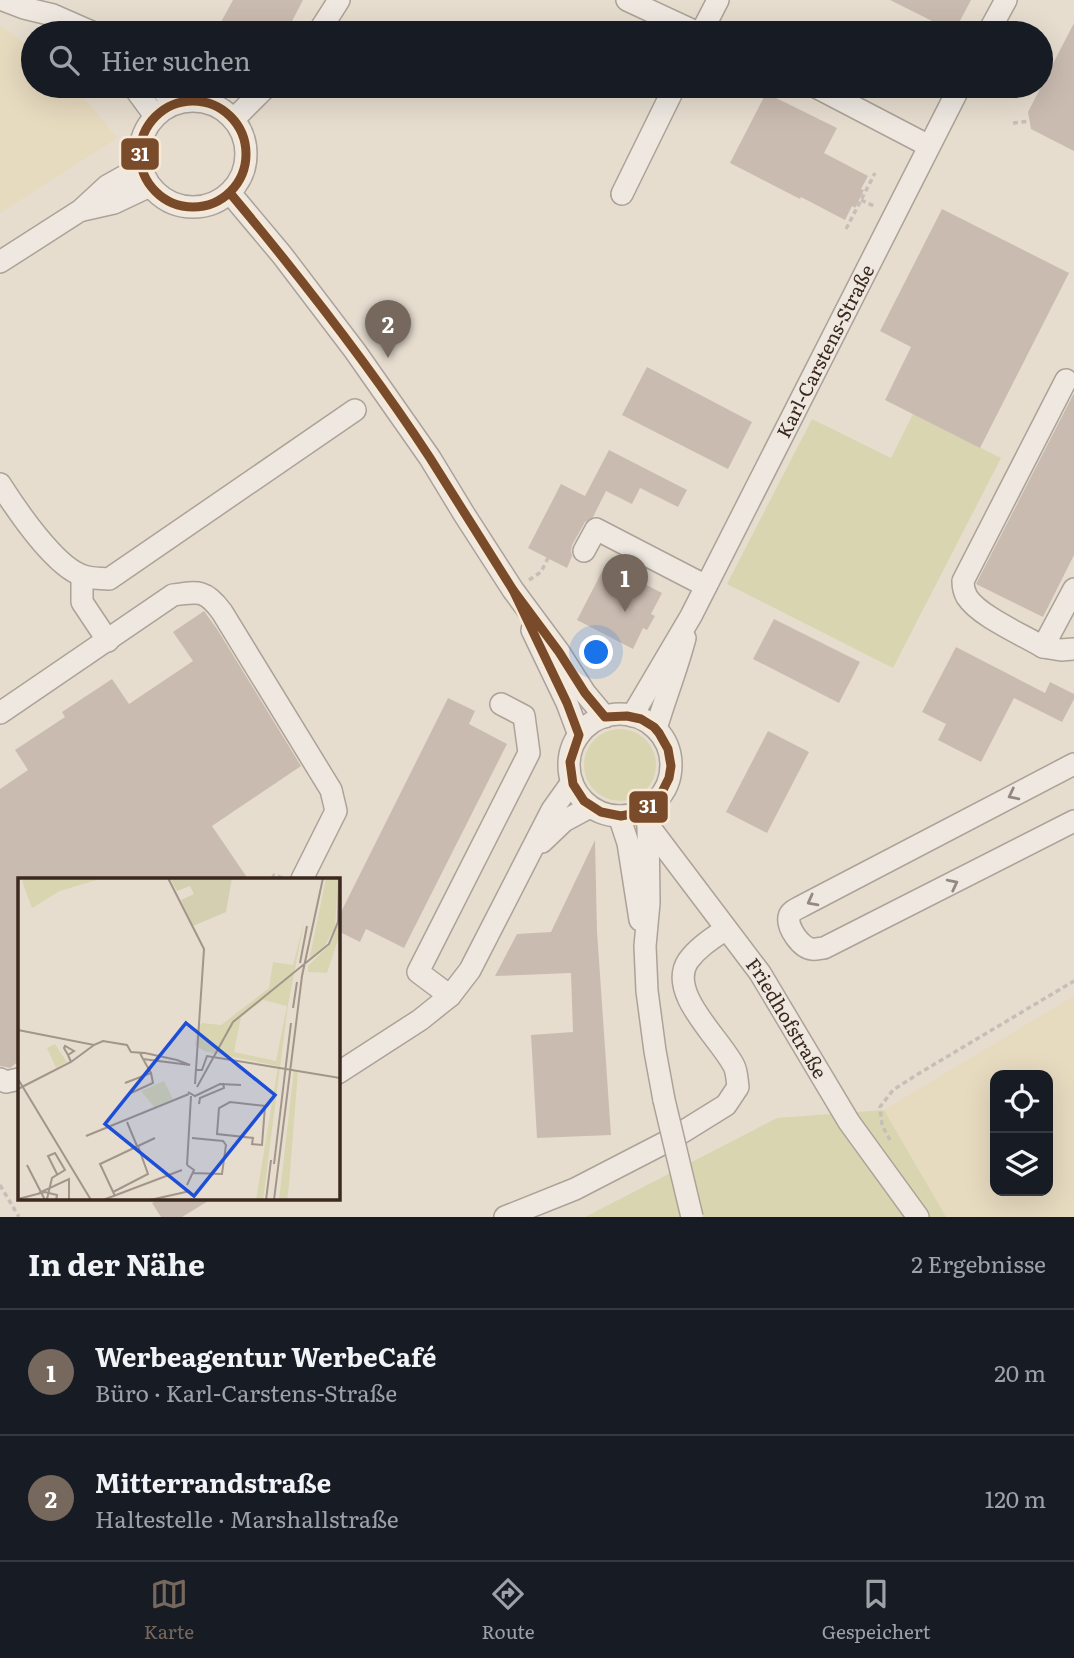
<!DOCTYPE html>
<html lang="de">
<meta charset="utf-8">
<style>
body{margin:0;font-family:Literata,serif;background:#242831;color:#f1f3f6}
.controls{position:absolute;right:21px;bottom:21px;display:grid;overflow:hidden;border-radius:14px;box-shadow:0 7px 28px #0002}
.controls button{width:63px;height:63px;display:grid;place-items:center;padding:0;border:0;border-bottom:2px solid #363941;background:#171b24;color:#f1f3f6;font:35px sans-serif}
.you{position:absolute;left:597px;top:653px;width:24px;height:24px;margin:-18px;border:5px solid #fff;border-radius:50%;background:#1a73e8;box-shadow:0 0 0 10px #1a73e833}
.badge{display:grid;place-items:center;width:46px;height:46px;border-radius:50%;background:#77685d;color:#fff;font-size:23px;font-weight:700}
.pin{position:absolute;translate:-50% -58px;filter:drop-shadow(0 2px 4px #0008)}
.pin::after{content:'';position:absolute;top:37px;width:24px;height:21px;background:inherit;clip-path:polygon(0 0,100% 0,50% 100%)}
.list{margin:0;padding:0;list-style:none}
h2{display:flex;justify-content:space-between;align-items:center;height:91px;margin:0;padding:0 28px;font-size:30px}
h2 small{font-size:23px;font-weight:400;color:#9ea1a6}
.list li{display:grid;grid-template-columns:46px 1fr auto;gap:21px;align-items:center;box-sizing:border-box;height:126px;padding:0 28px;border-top:2px solid #363941}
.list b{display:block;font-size:26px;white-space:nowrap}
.list p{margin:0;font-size:23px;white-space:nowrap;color:#9ea1a6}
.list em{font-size:23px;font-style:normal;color:#9ea1a6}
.icon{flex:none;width:38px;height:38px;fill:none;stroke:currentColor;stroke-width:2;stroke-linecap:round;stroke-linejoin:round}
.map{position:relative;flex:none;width:1074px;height:1217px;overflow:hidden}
.search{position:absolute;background:#171b24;box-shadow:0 7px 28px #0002;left:21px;right:21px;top:21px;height:77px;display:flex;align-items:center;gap:18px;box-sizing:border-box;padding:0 24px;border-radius:38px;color:#9ea1a6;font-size:26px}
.sheet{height:343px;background:#171b24}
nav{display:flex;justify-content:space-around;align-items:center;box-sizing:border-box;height:98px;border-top:2px solid #363941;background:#171b24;font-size:19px;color:#9ea1a6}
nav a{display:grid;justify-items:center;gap:4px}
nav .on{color:#77685d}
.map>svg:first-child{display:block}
.farmland{fill:#e6dabf;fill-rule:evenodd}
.green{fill:#d9d5b1}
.building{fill:#cabbb0}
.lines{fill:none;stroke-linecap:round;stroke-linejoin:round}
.minor-casing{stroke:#aca297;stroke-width:24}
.path{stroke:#c7bfb7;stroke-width:3.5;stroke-dasharray:5 3.5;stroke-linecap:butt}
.minor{stroke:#eee8e1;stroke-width:21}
.minor-bridge-casing{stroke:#aca297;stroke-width:24;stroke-linecap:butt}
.minor-bridge{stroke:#eee8e1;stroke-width:21}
.bus-1-casing{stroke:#f7e9d5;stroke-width:14}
.bus-1{stroke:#7a4b2a;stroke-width:9}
.oneway{stroke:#948880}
.labels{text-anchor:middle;stroke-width:5;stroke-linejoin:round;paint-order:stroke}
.street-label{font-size:19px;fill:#3b291f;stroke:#f7e9d5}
.inset-road{fill:none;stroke:#a29589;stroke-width:2}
.view{fill:#1d4ed8;fill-opacity:0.15;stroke:#1d4ed8;stroke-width:3.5}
.inset-edge{fill:none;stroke:#3b291f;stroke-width:3.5}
.line-badge{stroke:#f7e9d5;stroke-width:2.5}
.badge-label{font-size:19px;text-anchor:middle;font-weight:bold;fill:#fff}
</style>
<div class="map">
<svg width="1074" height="1217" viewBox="0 0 1074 1217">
<rect width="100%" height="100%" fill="#e6ddcf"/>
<g class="farmland">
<path d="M0,25L33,49V86H75L117,138L0,213Z"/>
<path d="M1074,996V1217H946L884,1110ZM995,1075H1048V1191H995Z"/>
</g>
<g class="green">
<path d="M913,414L1001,458L893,668L727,584L812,419L891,458Z"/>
<circle cx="620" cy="765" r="36"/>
<path d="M884,1110L946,1217H585L777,1118Z"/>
</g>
<g class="building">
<path d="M233,0H303L286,33H215Z"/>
<path d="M890,0H971L954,32Z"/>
<path d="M1074,23V151L1031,129L1028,112Z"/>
<path d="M766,93L837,128L824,153L868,176L861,189L864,190L855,208L852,206L845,220L801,197L800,199L730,163Z"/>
<path d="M942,209L1069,273L980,448L885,400L911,347L880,331Z"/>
<path d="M647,367L752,422L728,469L622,415Z"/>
<path d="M1074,393V555L1043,617L976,584Z"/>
<path d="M609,450L687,490L678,507L640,488L632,504L606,491L593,517L585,522L572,545L571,551L572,556L567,568L528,548L561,484L585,496Z"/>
<path d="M606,564L662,593L651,614L655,616L647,630L643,628L633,649L577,620Z"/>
<path d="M204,611L217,629L301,766L212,826L248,879H19V1061L10,1068L0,1066V789L28,770L15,750L65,717L62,712L112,679L129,704L193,661L173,632Z"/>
<path d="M774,619L860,662L839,703L753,659Z"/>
<path d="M956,647L1045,693L1050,682L1074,694V699L1062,722L1014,698L981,762L938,740L946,724L922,712Z"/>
<path d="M448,698L475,711L469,724L507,744L404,948L366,929L360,942L338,931V918Z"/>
<path d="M768,731L809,752L767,833L726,812Z"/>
<path d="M595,840L597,931L611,1135L537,1138L531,1035L573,1032L571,973L495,976L517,934L551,932Z"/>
<path d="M162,1198H213L182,1217H161L152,1203Z"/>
</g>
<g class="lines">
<defs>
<g id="minor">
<path d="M3,0L24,8L53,15L94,33"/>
<path d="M627,0L698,33"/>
<path d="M318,33L339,0"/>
<path d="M701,33L718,0"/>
<path d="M988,33L1006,0"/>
<path d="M133,86L155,116"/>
<path d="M159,86L174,104"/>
<path d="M814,86L929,146"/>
<circle cx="193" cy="154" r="53"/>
<path d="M234,119L267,86"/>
<path d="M230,193L282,255L355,351L430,458L464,514L513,590L559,652L585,693L605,717"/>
<path d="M622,194L675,86"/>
<path d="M83,210L114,203L150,186"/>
<path d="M0,262L81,210L107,186L141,167"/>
<path d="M0,484C16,509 54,565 81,575C89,579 100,578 109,579L355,410"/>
<path d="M584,551L596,529L706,586"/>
<path d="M82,576V602L108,641"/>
<path d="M1074,589L1043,647L1061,650L1074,649"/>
<path d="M532,630L567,703L579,735"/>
<path d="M1043,647C1023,635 979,616 967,597C964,592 963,587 963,581L1066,380"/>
<path d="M0,713L173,595C199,591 206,590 222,612L331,790L336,811L302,879"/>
<circle cx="620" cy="765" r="51"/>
<path id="s1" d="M632,716L691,616L960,86"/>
<path d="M656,729C665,698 677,669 685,638"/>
<path d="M1074,764L802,906C797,909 790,911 789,917C787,928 801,948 812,949C815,950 820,948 824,948L1074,821"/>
<path d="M619,816L628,843L640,920"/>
<path d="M648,822L649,903L645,946L647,991L655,1051L664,1100"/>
<path id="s2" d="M648,825L760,973L849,1122L918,1217"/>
<path d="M542,842L564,821L590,807"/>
<path d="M450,996L418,972L529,753L524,716L501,704"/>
<path d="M338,1073L420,1020L450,996L470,970L552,810L572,782"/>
<path d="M0,1079L6,1082L19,1079"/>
<path d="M505,1217L575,1189L668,1141L726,1105L738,1087C737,1080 737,1072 734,1066C720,1038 667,993 688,961C698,947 713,938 726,929"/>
</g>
</defs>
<use href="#minor" class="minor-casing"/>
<g class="path">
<path d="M1013,123L1030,121"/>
<path d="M861,200L876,207"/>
<path d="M846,229L875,173"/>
<path d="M529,580L541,572L548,558"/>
<path d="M272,879L274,875L283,878"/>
<path d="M890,1140L882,1125L880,1107L893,1090L918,1074L1074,981"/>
<path d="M0,1185L19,1217"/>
</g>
<use href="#minor" class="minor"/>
<defs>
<path id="minor-bridge" d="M664,1100L692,1217"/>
</defs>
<use href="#minor-bridge" class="minor-bridge-casing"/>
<use href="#minor-bridge" class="minor-bridge"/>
<defs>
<g id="bus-1">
<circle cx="193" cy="154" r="53"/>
<path d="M230,193C301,278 370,366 430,458C458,502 485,546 513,590"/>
<path d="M513,590L559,652L585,693L605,717L627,716L641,719L654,727L659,733L668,749L671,766L669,778L658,800L641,812L621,816L601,812L584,801L573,784L570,762L579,735L567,703Z"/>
</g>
</defs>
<use href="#bus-1" class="bus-1-casing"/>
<use href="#bus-1" class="bus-1"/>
</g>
<defs><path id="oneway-chevron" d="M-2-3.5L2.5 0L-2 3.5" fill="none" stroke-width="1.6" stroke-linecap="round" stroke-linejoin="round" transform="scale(1.75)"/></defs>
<g class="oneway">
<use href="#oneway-chevron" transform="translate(1013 795) rotate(153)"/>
<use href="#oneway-chevron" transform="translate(953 884) rotate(-27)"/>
<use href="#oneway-chevron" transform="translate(812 901) rotate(152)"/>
</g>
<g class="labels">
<g class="street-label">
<text dy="7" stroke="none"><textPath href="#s1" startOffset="413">Karl-Carstens-Straße</textPath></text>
<text dy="7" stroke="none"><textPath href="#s2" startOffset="238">Friedhofstraße</textPath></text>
</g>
</g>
<g transform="translate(18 878)">
<rect width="322" height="322" fill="#e6ddcf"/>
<path d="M9,0H85L42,13L14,30L4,3ZM308,0H320L317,49L304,73L291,83ZM322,39V56L309,95L290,94V88L313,65ZM286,44L270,127L245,322H238L260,188L186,173L177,167L179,151L184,145L203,147L251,110L255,84L275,87ZM245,122L269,128L258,183L216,174L223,139ZM37,166L49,184L38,190L29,170ZM276,192L280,193L271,307L269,322H261ZM146,203L155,221L136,229L123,213Z" fill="#d9d5b1" fill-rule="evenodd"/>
<path d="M152,0H214L208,34L175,48L163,22L176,16L172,8L159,13Z" fill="#d3cfb0"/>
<path class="inset-road" d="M150,0L186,71L177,206M282,85L289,48M275,130L279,104M0,152L76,167L85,163L109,167L113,174L127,175L159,182L172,187L125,181L122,175M50,177L56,173L47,168L46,170L50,177L53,184M178,192H184L189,178L322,200M0,201L73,322M107,205L133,195L125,181M179,209L215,144L311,66L320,44L321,0M0,211L53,184L76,167M170,214L177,218L202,206L223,207M113,215L135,205L133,195M212,224L247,228L244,267L234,266L235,260L199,256L201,230ZM181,226L182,220L206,210L205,205M109,244L119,268M68,258L171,216M174,260L205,263L208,267L204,296L175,295M256,286L273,145M9,287L27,322M169,287L173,218M169,287L176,292L169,307M95,314L130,296L120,268M21,315L51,301V322M97,318L82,286L137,260M0,321L27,314L39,317L38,322M29,321L34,300L47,292L37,275L30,278L39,296M85,322L164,292M132,322L172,313M248,322L253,282M256,322L284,98L305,0"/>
<path class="view" d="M168,145L257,217L176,318L87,246Z"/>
<rect width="322" height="322" class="inset-edge"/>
</g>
<g class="line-badge">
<rect x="120" y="137" width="40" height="34" rx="7" fill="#7a4b2a"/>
<rect x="628" y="790" width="41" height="34" rx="7" fill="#7a4b2a"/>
</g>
<g class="badge-label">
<text x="140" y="161">31</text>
<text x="648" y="813">31</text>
</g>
</svg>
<div class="controls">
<button><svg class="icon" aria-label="locate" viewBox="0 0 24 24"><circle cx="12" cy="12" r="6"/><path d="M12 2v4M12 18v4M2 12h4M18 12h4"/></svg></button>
<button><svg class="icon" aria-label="layers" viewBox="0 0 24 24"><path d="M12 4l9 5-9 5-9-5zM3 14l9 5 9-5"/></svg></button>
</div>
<div class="you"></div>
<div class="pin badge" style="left:625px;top:612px">1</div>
<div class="pin badge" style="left:388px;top:358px">2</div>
<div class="search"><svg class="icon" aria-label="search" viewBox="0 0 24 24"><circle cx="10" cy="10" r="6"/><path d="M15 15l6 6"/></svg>Hier suchen</div>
</div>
<section class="sheet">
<h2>In der Nähe<small>2 Ergebnisse</small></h2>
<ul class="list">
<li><span class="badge">1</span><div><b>Werbeagentur WerbeCafé</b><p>Büro · Karl-Carstens-Straße</p></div><em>20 m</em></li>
<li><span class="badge">2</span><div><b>Mitterrandstraße</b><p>Haltestelle · Marshallstraße</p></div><em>120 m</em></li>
</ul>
</section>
<nav>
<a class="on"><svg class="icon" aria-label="map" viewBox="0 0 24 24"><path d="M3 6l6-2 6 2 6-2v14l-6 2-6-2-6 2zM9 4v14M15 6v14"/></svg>Karte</a>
<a><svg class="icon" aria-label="directions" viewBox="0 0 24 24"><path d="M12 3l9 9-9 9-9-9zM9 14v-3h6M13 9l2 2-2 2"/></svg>Route</a>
<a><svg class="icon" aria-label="saved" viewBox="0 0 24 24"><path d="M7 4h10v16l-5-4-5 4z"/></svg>Gespeichert</a>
</nav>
